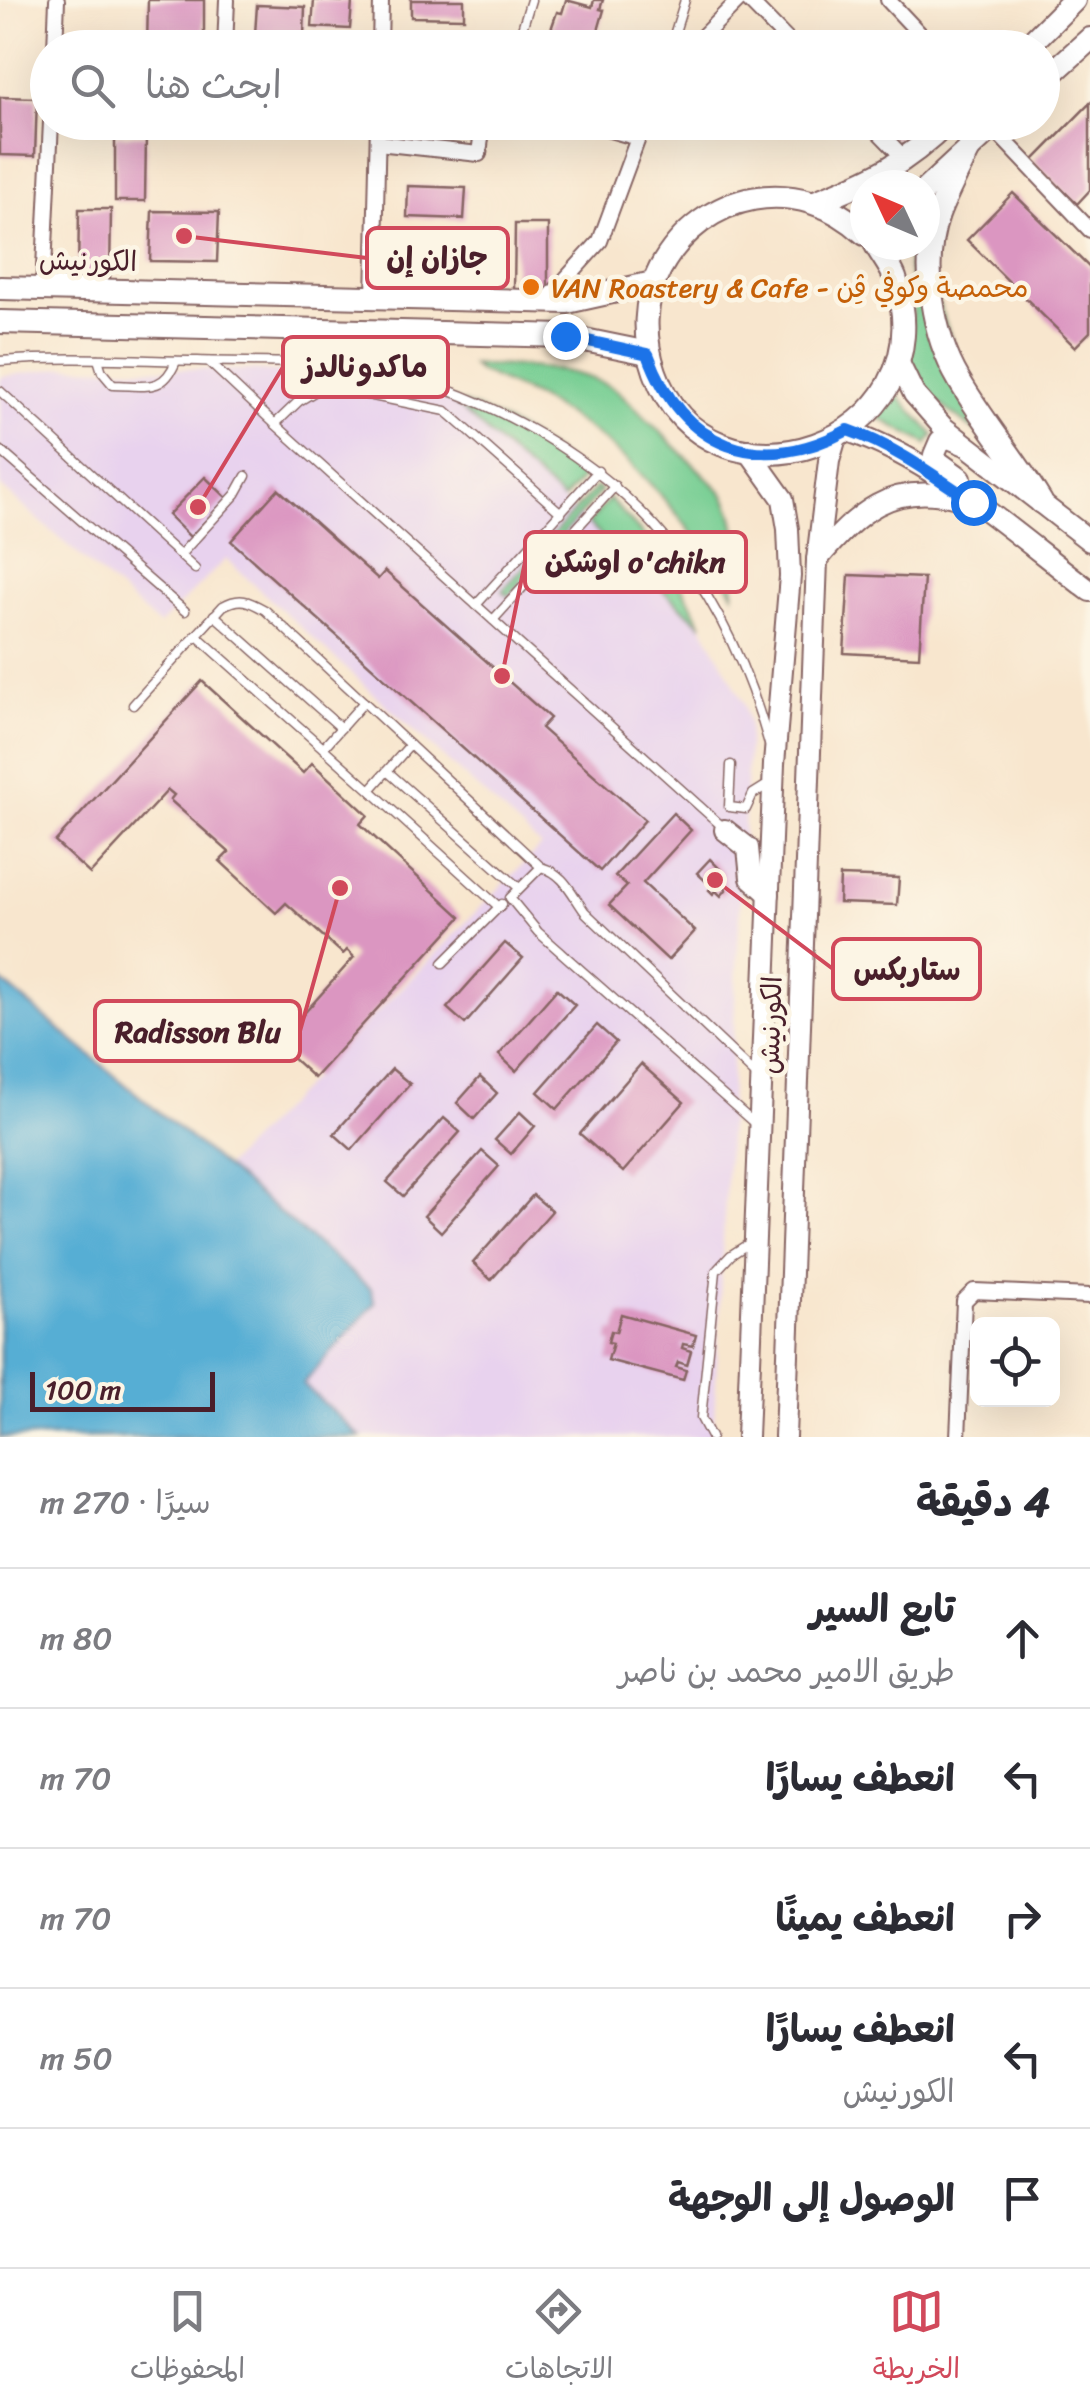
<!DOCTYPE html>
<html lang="ar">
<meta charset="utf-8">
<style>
body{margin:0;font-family:Sriracha,"Playpen Sans Arabic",sans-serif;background:#f7f7f7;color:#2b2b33;direction:rtl}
.controls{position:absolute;right:30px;bottom:30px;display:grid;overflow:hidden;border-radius:15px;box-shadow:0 10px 40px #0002}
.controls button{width:90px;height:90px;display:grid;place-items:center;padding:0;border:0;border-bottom:2px solid #e1e1e2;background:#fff;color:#2b2b33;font:50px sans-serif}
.compass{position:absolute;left:850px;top:170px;width:90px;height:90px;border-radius:50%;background:#fff;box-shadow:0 10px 40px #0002;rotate:314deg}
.scale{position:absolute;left:30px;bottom:25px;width:185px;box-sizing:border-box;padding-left:10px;border:5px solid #4a1f2b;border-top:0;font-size:28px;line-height:35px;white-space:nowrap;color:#4a1f2b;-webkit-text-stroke:8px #fcf5e5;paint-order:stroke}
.stop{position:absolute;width:30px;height:30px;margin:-22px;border:8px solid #1a73e8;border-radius:50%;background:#fff}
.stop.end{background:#1a73e8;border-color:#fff;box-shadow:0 2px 10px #0008}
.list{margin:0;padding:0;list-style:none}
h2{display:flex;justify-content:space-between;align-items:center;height:130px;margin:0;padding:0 40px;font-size:42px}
h2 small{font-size:32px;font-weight:400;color:#7c7c81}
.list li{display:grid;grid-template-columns:65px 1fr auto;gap:30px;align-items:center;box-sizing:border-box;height:140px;padding:0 40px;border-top:2px solid #e1e1e2}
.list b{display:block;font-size:38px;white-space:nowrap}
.list p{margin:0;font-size:32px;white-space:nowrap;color:#7c7c81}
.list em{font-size:32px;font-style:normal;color:#7c7c81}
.icon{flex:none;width:55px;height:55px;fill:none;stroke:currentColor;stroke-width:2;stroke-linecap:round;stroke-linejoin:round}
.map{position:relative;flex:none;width:1090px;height:1437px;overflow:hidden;direction:ltr}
.search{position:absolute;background:#fff;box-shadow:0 10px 40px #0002;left:30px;right:30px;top:30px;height:110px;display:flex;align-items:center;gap:25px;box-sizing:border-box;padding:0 35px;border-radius:55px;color:#7c7c81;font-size:38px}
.sheet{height:830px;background:#fff}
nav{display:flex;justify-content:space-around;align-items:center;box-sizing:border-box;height:140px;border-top:2px solid #e1e1e2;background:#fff;font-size:28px;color:#7c7c81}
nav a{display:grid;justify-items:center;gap:5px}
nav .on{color:#d1495b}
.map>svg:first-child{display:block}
.built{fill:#e8d2ee}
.green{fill:#74cd92;stroke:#5f765e;stroke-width:2.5}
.water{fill:#57aed4;stroke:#506680;stroke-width:2.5}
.building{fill:#db96c1}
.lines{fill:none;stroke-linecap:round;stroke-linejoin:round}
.service-casing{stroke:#876564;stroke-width:11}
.minor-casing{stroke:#876564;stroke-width:18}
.secondary-casing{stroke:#876564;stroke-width:24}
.primary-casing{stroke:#876564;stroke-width:26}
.service{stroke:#fff;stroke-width:8}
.minor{stroke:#fff;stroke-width:14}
.secondary{stroke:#fff;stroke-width:20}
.primary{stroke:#fff;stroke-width:22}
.route{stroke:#1a73e8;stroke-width:12}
.food-dot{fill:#e8710a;stroke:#fcf5e5;stroke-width:4}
.labels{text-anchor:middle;stroke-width:9;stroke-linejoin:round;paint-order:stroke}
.street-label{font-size:28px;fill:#4a1f2b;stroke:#fcf5e5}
.food-label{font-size:28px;fill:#c56008;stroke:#fcf5e5;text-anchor:start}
.leader{fill:none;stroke:#d1495b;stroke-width:4}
.callout-dot{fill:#d1495b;stroke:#fcf5e5;stroke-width:4}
.callout{fill:#fcf5e5;stroke:#d1495b;stroke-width:4}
.callout-label{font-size:30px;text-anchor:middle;font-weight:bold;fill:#4a1f2b}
</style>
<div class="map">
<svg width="1090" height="1437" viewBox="0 0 1090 1437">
<rect width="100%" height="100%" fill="#fcf5e5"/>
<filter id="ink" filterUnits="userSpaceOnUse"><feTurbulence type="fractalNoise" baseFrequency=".01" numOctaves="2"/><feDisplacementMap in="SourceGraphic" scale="20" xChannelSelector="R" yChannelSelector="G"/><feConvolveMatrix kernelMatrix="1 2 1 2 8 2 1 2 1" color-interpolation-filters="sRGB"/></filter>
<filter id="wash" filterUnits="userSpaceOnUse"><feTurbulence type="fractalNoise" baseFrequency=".0048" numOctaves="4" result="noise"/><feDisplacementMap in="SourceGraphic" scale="40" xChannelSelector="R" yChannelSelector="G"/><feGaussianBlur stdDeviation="2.25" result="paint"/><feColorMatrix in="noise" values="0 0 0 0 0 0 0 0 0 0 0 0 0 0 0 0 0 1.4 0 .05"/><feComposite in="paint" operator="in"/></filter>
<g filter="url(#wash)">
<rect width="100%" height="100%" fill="#f8e6ce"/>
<path class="built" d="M65,367L248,370L351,378L448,398L702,625L744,703L749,727L713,1437H361L302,1384L374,1303L225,1167L541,846L226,559L159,625L0,486V377Z"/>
<g class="green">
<path d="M909,245H923L922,259L987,439C959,418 914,393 909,354C907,337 914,317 913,299C912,280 905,264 909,245Z"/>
<path d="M472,365C521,366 574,365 618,391L722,492C743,525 736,556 733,593C687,519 626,445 547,403C525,391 501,381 478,371Z"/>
<path d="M893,390L934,435L927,444L875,416Z"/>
<path d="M448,398C503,416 539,440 585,475L563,500Z"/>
<path d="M596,487L601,491L508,596L502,591Z"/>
<path d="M609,499C650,540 678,573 702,625L588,524Z"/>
</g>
<path class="water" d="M0,980L371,1289L375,1303L303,1384L361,1437H0Z"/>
<g id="blocks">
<g class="building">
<path d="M148,0H204V48H147Z"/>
<path d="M314,0L352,2L350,29L312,27Z"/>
<path d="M411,0H464V18L411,17Z"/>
<path d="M566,0L592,7L594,0H603L600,9L604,10L593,48H552L555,40L548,38L557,12L562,13Z"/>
<path d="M257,5L305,7L304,36L255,34Z"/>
<path d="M312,42L358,44V48H311Z"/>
<path d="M0,97L37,98L35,156L0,155Z"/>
<path d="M1090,103V190L1077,204L1033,161Z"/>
<path d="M410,122H455V133L410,134Z"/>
<path d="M878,122H915L895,141Z"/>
<path d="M115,135H146L145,201H115Z"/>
<path d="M408,186L466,188L464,219L407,217Z"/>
<path d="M1013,193L1090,268V332L1075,347L967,240Z"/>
<path d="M79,209H111L110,279H78Z"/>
<path d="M152,211L219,212L217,262L150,261Z"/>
<path d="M515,224H548V293L514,292Z"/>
<path d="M205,477L227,498L190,537L168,515Z"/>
<path d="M278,489L378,579L385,571L550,718L541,728L645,820L600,871L231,541Z"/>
<path d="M849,575L924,578L919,657L844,653Z"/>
<path d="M202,681L303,773L312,763L368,815L360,824L461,917L314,1078L277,1044L354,957L347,950L343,954L286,903L276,913L220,861L229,852L170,800L174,795L168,790L90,874L55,842Z"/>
<path d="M673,813L691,830L643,883L695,931L668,960L609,905L627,886L615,876Z"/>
<path d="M710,859L723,872L726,890L721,896L716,891L713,894L709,890L712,887L697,873Z"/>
<path d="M840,876L899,878L897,905L839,903Z"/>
<path d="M505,943L523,958L465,1024L447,1008Z"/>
<path d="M557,989L575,1005L516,1071L499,1055Z"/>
<path d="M597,1025L616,1042L557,1109L538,1092Z"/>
<path d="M641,1064L684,1102L623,1172L580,1134Z"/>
<path d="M392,1069L410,1084L352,1150L334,1134Z"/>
<path d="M480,1077L497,1093L474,1119L457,1103Z"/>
<path d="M520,1112L535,1126L511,1154L495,1140Z"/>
<path d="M444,1118L460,1132L403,1196L387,1182Z"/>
<path d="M482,1151L499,1166L441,1232L424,1216Z"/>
<path d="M533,1195L552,1211L491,1280L473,1263Z"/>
<path d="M621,1314L696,1335L693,1346L683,1344L682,1348L691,1351L687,1365L678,1362L676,1367L686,1370L683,1380L608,1360L613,1343L608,1342L611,1331L616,1332Z"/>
</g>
</g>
</g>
<g filter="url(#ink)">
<use href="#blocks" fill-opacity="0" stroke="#876564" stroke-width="2.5"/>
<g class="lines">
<defs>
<g id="service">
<path d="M516,48L531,0"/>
<path d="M670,48L685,0"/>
<path d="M98,359L102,372L113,385C144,385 163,394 176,361"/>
<path d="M0,361C66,356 132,360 198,361C255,363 315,360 372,370C424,378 476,399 522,424C655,496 729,599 769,744"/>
<path d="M209,362L275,424"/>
<path d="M302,364L306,335"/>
<path d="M0,391L195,569"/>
<path d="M0,450L185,611"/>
<path d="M561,513L446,411L324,386L299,401L275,424L725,829"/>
<path d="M180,555L236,494L246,476"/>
<path d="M476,605L598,471"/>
<path d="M214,615L341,728"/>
<path d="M493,620L615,486"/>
<path d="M196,635L323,748"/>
<path d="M364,702L323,748L370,790L410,745"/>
<path d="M133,705L223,606C240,596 249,601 265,610L541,867"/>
<path d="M731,765L729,807L746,809L753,794L769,784"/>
<path d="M387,771L518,887"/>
<path d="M370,790L499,907"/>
<path d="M443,963L502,904"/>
<path d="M754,1123L538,932L510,898L541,867C565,874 571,893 585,912L758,1077"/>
<path d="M711,1437L701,1418L716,1271L731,1255L751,1242"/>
</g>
<g id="minor">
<path d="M748,0L795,48"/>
<path d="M888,0L933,48"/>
<path d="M55,48L57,0"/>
<path d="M225,48L227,0"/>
<path d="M380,48L381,0"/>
<path d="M691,48L739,0"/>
<path d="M582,122L638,138"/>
<path d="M869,122L906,160"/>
<path d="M992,127L1090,230"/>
<path d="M378,143L479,154L483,122"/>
<path d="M43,289L51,122"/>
<path d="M374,297L378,122"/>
<path d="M546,301L600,241L644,122"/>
<path d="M958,1437L964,1301L974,1291L1090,1296"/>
</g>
<g id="secondary">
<path d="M898,361L914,394L943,427L1090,541"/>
<path d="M848,431C935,460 1017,536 1090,591"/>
<path d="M961,478L939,462L934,455L940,441L949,438L963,444"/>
<path d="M817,560C857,513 891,481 957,498"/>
<path d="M725,830L748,848L751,878L769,894"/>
<path d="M747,1437L774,764L790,576L788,529L783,499L748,450"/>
<path d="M785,1437L817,560L829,461L836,437"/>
</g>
<g id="primary">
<path d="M1026,48L1074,0"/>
<path d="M1042,82L1090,39"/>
<path d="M971,145C960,168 947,191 938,215C920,265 933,336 959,380C984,423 1016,460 1041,502"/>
<path d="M925,190L998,122"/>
<path d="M815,202C872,180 904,165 948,122"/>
<path d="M865,234C799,172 703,190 660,269C643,301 643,338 655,372C707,523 951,446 895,278C891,267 882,256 876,245"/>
<path d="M0,288L567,302L653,283"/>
<path d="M0,322L565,336L648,353"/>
</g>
</defs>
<use href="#service" class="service-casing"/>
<use href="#minor" class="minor-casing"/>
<use href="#secondary" class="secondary-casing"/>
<use href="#primary" class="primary-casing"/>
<use href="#service" class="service"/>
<use href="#minor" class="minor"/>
<use href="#secondary" class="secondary"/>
<use href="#primary" class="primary"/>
</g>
</g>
<g class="lines" filter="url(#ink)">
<path class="route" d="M565,336L648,354C682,449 760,477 848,430C894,446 933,475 973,502"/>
</g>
<circle class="food-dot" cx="531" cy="287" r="10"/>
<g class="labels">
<g class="street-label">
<text transform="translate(88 260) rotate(1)" y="10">الكورنيش</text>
<text transform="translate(770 1025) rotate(-88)" y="10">الكورنيش</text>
</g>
<g class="food-label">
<text x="551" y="297">VAN Roastery &amp; Cafe - محمصة وكوفي ڤِن</text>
</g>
</g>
<path class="leader" d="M184 236L367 258M198 507L283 367M502 676L525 562M715 880L833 969M340 888L300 1031"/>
<g class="callout-dot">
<circle cx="184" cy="236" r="10"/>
<circle cx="198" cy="507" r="10"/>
<circle cx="502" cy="676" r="10"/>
<circle cx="715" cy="880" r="10"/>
<circle cx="340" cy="888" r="10"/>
</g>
<g class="callout">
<rect x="367" y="228" width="141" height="60" rx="10"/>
<rect x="283" y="337" width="165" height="60" rx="10"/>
<rect x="525" y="532" width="221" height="60" rx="10"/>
<rect x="833" y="939" width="147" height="60" rx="10"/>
<rect x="95" y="1001" width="205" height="60" rx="10"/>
</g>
<g class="callout-label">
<text x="437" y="268">جازان إن</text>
<text x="365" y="377">ماكدونالدز</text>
<text x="635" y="572">اوشكن o'chikn</text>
<text x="907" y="980">ستاربكس</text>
<text x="198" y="1042">Radisson Blu</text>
</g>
</svg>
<div class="controls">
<button><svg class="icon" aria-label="locate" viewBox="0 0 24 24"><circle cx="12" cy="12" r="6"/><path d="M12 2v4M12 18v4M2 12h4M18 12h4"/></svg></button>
</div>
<svg class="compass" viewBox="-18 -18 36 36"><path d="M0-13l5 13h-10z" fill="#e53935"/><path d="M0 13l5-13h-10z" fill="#7c7c81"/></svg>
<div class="scale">100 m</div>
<div class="stop" style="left:973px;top:502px"></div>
<div class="stop end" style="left:565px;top:336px"></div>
<div class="search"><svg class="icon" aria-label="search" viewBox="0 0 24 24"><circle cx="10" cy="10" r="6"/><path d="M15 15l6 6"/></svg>ابحث هنا</div>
</div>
<section class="sheet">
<h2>4 دقيقة<small>سيرًا · 270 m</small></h2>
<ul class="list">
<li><svg class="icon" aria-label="ahead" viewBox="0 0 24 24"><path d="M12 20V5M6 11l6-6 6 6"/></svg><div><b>تابع السير</b><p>طريق الامير محمد بن ناصر</p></div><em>80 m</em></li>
<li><svg class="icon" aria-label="left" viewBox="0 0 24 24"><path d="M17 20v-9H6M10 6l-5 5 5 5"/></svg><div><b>انعطف يسارًا</b></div><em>70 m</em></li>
<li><svg class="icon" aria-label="right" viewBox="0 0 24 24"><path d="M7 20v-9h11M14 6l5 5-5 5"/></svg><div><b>انعطف يمينًا</b></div><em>70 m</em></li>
<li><svg class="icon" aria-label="left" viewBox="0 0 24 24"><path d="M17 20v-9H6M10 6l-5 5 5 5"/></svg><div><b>انعطف يسارًا</b><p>الكورنيش</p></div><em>50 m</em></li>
<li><svg class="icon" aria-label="arrive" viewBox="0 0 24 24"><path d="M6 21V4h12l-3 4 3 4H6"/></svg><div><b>الوصول إلى الوجهة</b></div></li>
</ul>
</section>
<nav>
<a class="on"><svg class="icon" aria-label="map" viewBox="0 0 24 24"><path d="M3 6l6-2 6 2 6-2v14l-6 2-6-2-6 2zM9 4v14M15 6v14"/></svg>الخريطة</a>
<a><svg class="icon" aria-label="directions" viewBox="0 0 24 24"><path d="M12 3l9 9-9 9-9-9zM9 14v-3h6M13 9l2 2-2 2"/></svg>الاتجاهات</a>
<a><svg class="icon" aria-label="saved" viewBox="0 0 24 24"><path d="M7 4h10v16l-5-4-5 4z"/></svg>المحفوظات</a>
</nav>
